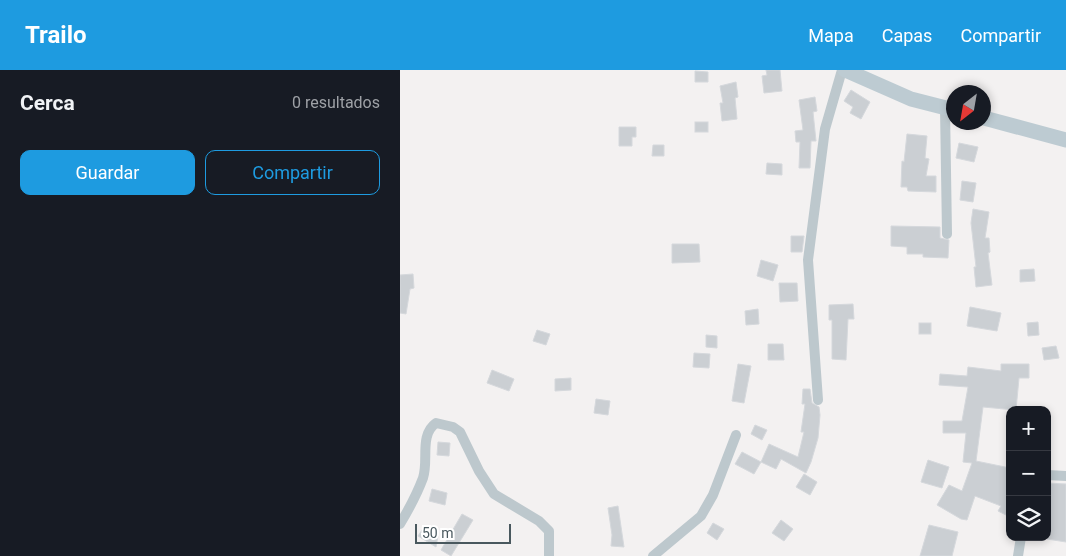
<!DOCTYPE html>
<html lang="es">
<meta charset="utf-8">
<style>
body{margin:0;font-family:Roboto,sans-serif;background:#242831;color:#f1f3f6}
.controls{position:absolute;right:15px;bottom:15px;display:grid;overflow:hidden;border-radius:10px;box-shadow:0 2px 8px #0003}
.controls button{width:45px;height:45px;display:grid;place-items:center;padding:0;border:0;border-bottom:1px solid #363941;background:#171b24;color:#f1f3f6;font:25px sans-serif}
.compass{position:absolute;left:546px;top:15px;width:45px;height:45px;border-radius:50%;background:#171b24;box-shadow:0 2px 8px #0003;rotate:211deg}
.scale{position:absolute;left:15px;bottom:12px;width:96px;box-sizing:border-box;padding-left:5px;border:2px solid #49585e;border-top:0;font-size:14px;line-height:18px;white-space:nowrap;color:#49585e;-webkit-text-stroke:4px #fff;paint-order:stroke}
.list{margin:0;padding:0;list-style:none}
h2{display:flex;justify-content:space-between;align-items:center;height:65px;margin:0;padding:0 20px;font-size:21px}
h2 small{font-size:16px;font-weight:400;color:#9ea1a6}
.actions{display:flex;gap:10px;padding:15px 20px}
.actions a{flex:1;padding:11px 0;border:1px solid #1e9be0;border-radius:10px;text-align:center;font-size:18px;color:#1e9be0}
.actions .main{background:#1e9be0;color:#fff}
.icon{flex:none;width:28px;height:28px;fill:none;stroke:currentColor;stroke-width:2;stroke-linecap:round;stroke-linejoin:round}
.map{position:relative;flex:none;width:666px;height:486px;overflow:hidden}
header{display:flex;align-items:center;gap:30px;box-sizing:border-box;height:70px;padding:0 25px;background:#1e9be0;color:#fff}
header strong{font-size:24px}
nav{display:flex;gap:28px;margin-inline-start:auto;font-size:18px}
main{display:flex}
aside{flex:1;background:#171b24}
.map>svg:first-child{display:block}
.building{fill:#cbcfd3;stroke:#d5d8dc}
.lines{fill:none;stroke-linecap:round;stroke-linejoin:round}
.street{stroke:#bdc8cd;stroke-width:10}
.secondary{stroke:#bdcbd2;stroke-width:15}
</style>
<header>
<strong>Trailo</strong>
<nav><a>Mapa</a><a>Capas</a><a>Compartir</a></nav>
</header>
<main>
<aside>
<h2>Cerca<small>0 resultados</small></h2>
<ul class="list">
</ul>
<div class="actions"><a class="main">Guardar</a><a>Compartir</a></div>
</aside>
<div class="map">
<svg width="666" height="486" viewBox="0 0 666 486">
<rect width="100%" height="100%" fill="#f3f1f1"/>
<g class="building">
<path d="M366,0H380L382,21L364,23L362,6L367,5Z"/>
<path d="M295,1L308,2V12H295Z"/>
<path d="M336,12L338,27L335,28L337,49L322,51L320,33H323L320,16Z"/>
<path d="M451,20L470,32L461,49L450,43L453,37L444,31Z"/>
<path d="M415,27L417,41L413,42L416,71H411L410,98H399L400,72H396L395,61L403,60L399,30Z"/>
<rect x="295" y="52" width="13" height="10"/>
<path d="M219,57H236V67H232V76H219Z"/>
<path d="M507,64L527,66L525,88L529,89L526,106H536V122L508,121L507,117H501L502,91L504,92Z"/>
<path d="M559,73L578,77L574,92L556,88Z"/>
<path d="M253,75H264V86H252Z"/>
<path d="M367,93L382,94V105L366,104Z"/>
<path d="M562,111L576,113L573,132L560,130Z"/>
<path d="M573,139L589,142L585,168H589L590,182L588,183L592,215L576,217L574,197H576L571,153Z"/>
<path d="M491,156L540,157V168L549,170L548,188L523,187V184H507V177L491,176Z"/>
<path d="M391,166H404L402,182H391Z"/>
<path d="M272,174H299L300,192L272,193Z"/>
<path d="M361,190L378,195L373,211L357,206Z"/>
<path d="M634,199L635,211L620,212V200Z"/>
<path d="M13,204L14,218L10,219L6,244L0,243V205Z"/>
<path d="M379,213H397L398,231L380,232Z"/>
<path d="M453,234L454,249H448L446,290L432,289V250H429V235Z"/>
<path d="M570,237L601,243L597,261L567,256Z"/>
<path d="M358,239L359,254L346,255L345,241Z"/>
<path d="M638,252L639,265L628,266L627,253Z"/>
<rect x="519" y="253" width="12" height="11"/>
<path d="M137,260L150,264L146,275L133,271Z"/>
<path d="M306,265L317,266V278L306,277Z"/>
<path d="M368,274H383L384,290H368Z"/>
<path d="M656,276L659,288L644,290L642,278Z"/>
<path d="M294,283L310,284L309,298L293,297Z"/>
<path d="M338,294L351,296L344,333L332,331Z"/>
<path d="M601,294H629V308H619L616,340L583,337L576,391L610,398V447L598,441L601,436L575,426L567,450L561,449L537,435L549,415L562,421L572,393L563,392L566,363H543V351H562L568,317L539,315L540,304L567,306L568,297L601,301Z"/>
<path d="M92,300L114,309L109,321L87,313Z"/>
<path d="M171,308V320L155,321V309Z"/>
<path d="M403,319H410L412,333L419,337L420,345L418,368L411,392L406,403L381,389L376,399L361,392L369,374L398,387L404,362H401L405,334H402Z"/>
<path d="M196,329L210,331L208,345L194,343Z"/>
<path d="M355,355L367,360L362,370L351,364Z"/>
<path d="M38,372L50,373L49,386L37,385Z"/>
<path d="M342,382L361,392L354,404L335,394Z"/>
<path d="M528,390L549,397L542,418L521,412Z"/>
<path d="M404,404L417,412L410,425L396,417Z"/>
<path d="M647,413L666,414V472L647,469Z"/>
<path d="M32,419L47,423L45,435L29,431Z"/>
<path d="M218,436L224,477L211,476L212,465L208,438Z"/>
<path d="M62,444L73,450L51,486L41,480Z"/>
<path d="M381,450L393,459L384,471L372,463Z"/>
<path d="M313,453L324,459L317,470L307,463Z"/>
<path d="M529,455L558,462L552,486H520Z"/>
<path d="M24,457L38,466L36,477L18,466Z"/>
</g>
<g class="lines">
<g class="street">
<path d="M545,38L547,164"/>
<path d="M418,330L408,190L425,59L442,0"/>
<path d="M647,405L666,406"/>
<path d="M0,454C9,439 17,424 23,408C29,390 19,365 36,353L53,357L60,362L79,401L94,424L139,451L149,461V486"/>
<path d="M253,486L301,446L313,425L336,365"/>
<path d="M618,486L621,467"/>
</g>
<g class="secondary">
<path d="M445,0L511,29L554,40"/>
<path d="M584,48L666,70"/>
</g>
</g>
</svg>
<div class="controls">
<button>+</button>
<button>−</button>
<button><svg class="icon" aria-label="layers" viewBox="0 0 24 24"><path d="M12 4l9 5-9 5-9-5zM3 14l9 5 9-5"/></svg></button>
</div>
<svg class="compass" viewBox="-18 -18 36 36"><path d="M0-13l5 13h-10z" fill="#e53935"/><path d="M0 13l5-13h-10z" fill="#9ea1a6"/></svg>
<div class="scale">50 m</div>
</div>
</main>
